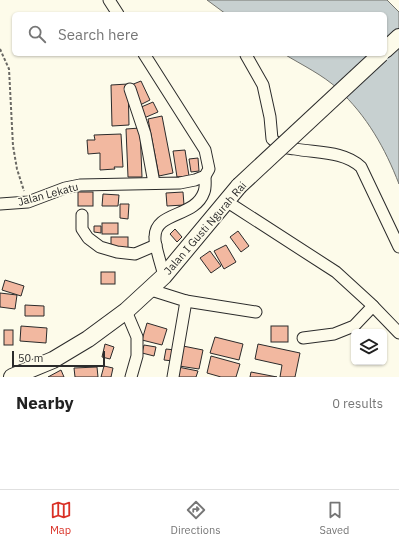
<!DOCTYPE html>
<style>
body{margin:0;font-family:"IBM Plex Sans",sans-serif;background:#f6f6f6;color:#222}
.controls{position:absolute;right:12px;bottom:12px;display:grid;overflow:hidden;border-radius:6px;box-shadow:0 1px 3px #0004}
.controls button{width:36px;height:36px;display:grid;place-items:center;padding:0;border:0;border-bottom:1px solid #e0e0e0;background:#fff;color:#222;font:20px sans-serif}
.scale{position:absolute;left:12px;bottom:10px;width:93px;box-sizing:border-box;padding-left:4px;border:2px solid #2b2b2b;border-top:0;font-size:11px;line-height:14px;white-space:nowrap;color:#2b2b2b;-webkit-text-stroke:3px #fdfbea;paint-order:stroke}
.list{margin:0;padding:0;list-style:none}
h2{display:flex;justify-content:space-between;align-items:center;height:52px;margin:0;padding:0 16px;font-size:17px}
h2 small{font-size:13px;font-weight:400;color:#767676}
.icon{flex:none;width:22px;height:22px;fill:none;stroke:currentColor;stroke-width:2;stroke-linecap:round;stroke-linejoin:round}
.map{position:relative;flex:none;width:399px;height:377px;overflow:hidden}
.search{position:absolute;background:#fff;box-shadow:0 1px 3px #0004;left:12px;right:12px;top:12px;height:44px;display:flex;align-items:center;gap:10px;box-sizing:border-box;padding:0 14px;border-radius:6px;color:#767676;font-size:15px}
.sheet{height:112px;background:#fff}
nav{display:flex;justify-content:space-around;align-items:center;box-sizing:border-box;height:56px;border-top:1px solid #e0e0e0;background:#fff;font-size:11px;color:#767676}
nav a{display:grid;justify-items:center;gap:2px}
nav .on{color:#d93025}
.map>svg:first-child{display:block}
.water{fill:#c7d0d0;stroke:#74746e}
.building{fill:#f2b8a0;stroke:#2b2b2b}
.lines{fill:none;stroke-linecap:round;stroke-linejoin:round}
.minor-casing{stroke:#2b2b2b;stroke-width:13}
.secondary-casing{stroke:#2b2b2b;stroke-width:18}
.path{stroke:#6a6964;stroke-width:2;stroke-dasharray:3 2;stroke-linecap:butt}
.minor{stroke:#fdfbea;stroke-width:11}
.secondary{stroke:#fdfbea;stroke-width:16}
.secondary-bridge-casing{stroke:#2b2b2b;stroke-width:18;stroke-linecap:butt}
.secondary-bridge{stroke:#fdfbea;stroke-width:16}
.labels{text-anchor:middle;stroke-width:3;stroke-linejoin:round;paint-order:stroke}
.street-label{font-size:11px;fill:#2b2b2b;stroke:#fdfbea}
</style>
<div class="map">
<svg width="399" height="377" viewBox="0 0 399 377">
<rect width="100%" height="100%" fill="#fdfbea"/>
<path class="water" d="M207,0H387L399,12V184C385,148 367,116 338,89C323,75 302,65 284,54H385V14H226Z"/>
<g class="building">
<path d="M141,81L150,100L140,105L131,85Z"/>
<path d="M128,84L129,125L112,126L111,85Z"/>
<path d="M153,102L158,112L144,118L139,108Z"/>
<path d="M162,116L173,173L159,176L148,119Z"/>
<path d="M140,128L142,177H128L126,129Z"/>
<path d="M121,134L123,167H114L115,169L100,170V153L88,154L87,140H95L94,135Z"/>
<path d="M185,150L189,176L177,177L173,151Z"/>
<path d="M198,158L199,171L191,172L189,159Z"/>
<rect x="78" y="192" width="15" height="14"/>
<path d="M183,192L184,205L167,206L166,193Z"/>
<path d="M103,194L119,195L118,206H102Z"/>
<path d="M120,204H129L128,219L120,218Z"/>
<rect x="102" y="223" width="16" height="11"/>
<path d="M94,226H101V233L94,232Z"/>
<path d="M175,229L182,237L177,242L170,234Z"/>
<path d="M238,231L249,246L241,252L230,237Z"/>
<rect x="111" y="237" width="17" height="11"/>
<path d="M226,245L236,262L224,269L214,251Z"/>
<path d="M210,251L221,266L211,273L200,258Z"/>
<rect x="101" y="272" width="14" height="12"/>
<path d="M5,280L24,286L21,296L2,290Z"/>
<path d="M0,293L17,295L15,309L0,307Z"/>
<path d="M25,305L44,306V316H25Z"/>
<path d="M147,323L167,329L162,345L142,340Z"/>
<path d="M21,326L47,328L46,343L20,341Z"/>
<rect x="271" y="326" width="17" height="16"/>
<rect x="4" y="330" width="9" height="15"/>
<path d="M215,337L243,344L239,360L210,353Z"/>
<path d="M105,344L114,347L110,359L102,357Z"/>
<path d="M258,344L300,353L295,377H280L282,365L255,359Z"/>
<path d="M144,345L156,347L154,356L142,353Z"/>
<path d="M183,346L203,350L199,369L179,366Z"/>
<path d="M166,349L175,350L173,361L164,360Z"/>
<path d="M211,356L240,364L236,377H221L207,373Z"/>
<path d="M104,366L113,368L111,377H101Z"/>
<path d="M97,367L98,377H75L74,368Z"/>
<path d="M178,367L198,371L196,377H175Z"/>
<path d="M61,370L64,377H48Z"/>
<path d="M251,372L277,377H250Z"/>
</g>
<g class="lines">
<defs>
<g id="minor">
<path d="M109,0L118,14"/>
<path d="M246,55L263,85L270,117L272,139C275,141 277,144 279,146C283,148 290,148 295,149C317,153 344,151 361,167L399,247"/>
<path d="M130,89L145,134L154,183"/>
<path d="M226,201L336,272L371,304L399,333"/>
<path d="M0,204L28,202L65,188L80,185L180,183L195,180L205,176L209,169L205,150L144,54"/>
<path d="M82,215V229L88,238L100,247L117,252L135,254L156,245"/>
<path d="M164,276C162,267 154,244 155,237C155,211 195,218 204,192C206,187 205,181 205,176"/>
<path d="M148,289L186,301L173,377"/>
<path d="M186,301L256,312"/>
<path d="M126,311L137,337V356L131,377"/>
<path d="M303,338L334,334L354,326L373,306"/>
</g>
<g id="secondary">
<path d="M385,50L399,37"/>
<path d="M12,377L53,360L88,339L126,311L164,276L239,186"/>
</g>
</defs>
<use href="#minor" class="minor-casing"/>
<use href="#secondary" class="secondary-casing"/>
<path class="path" d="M0,49L9,69L13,146L17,169L24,191"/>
<use href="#minor" class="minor"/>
<use href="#secondary" class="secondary"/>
<defs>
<path id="secondary-bridge" d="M239,186L381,54"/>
</defs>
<use href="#secondary-bridge" class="secondary-bridge-casing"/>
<use href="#secondary-bridge" class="secondary-bridge"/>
</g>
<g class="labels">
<g class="street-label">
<text transform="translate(48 194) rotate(-15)" y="4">Jalan Lekatu</text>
<text transform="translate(205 228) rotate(-49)" y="4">Jalan I Gusti Ngurah Rai</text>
</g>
</g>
</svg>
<div class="controls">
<button><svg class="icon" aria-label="layers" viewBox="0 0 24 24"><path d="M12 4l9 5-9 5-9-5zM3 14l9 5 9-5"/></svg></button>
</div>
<div class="scale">50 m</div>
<div class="search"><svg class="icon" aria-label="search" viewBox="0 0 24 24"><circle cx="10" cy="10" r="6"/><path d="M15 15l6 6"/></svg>Search here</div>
</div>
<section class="sheet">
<h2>Nearby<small>0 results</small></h2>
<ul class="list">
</ul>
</section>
<nav>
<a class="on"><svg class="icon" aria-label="map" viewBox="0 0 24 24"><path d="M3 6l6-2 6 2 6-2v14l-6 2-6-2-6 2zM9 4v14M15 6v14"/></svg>Map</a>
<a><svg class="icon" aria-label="directions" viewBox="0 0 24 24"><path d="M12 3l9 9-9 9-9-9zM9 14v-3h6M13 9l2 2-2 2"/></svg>Directions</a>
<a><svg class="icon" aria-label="saved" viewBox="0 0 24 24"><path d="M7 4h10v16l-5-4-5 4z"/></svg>Saved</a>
</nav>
